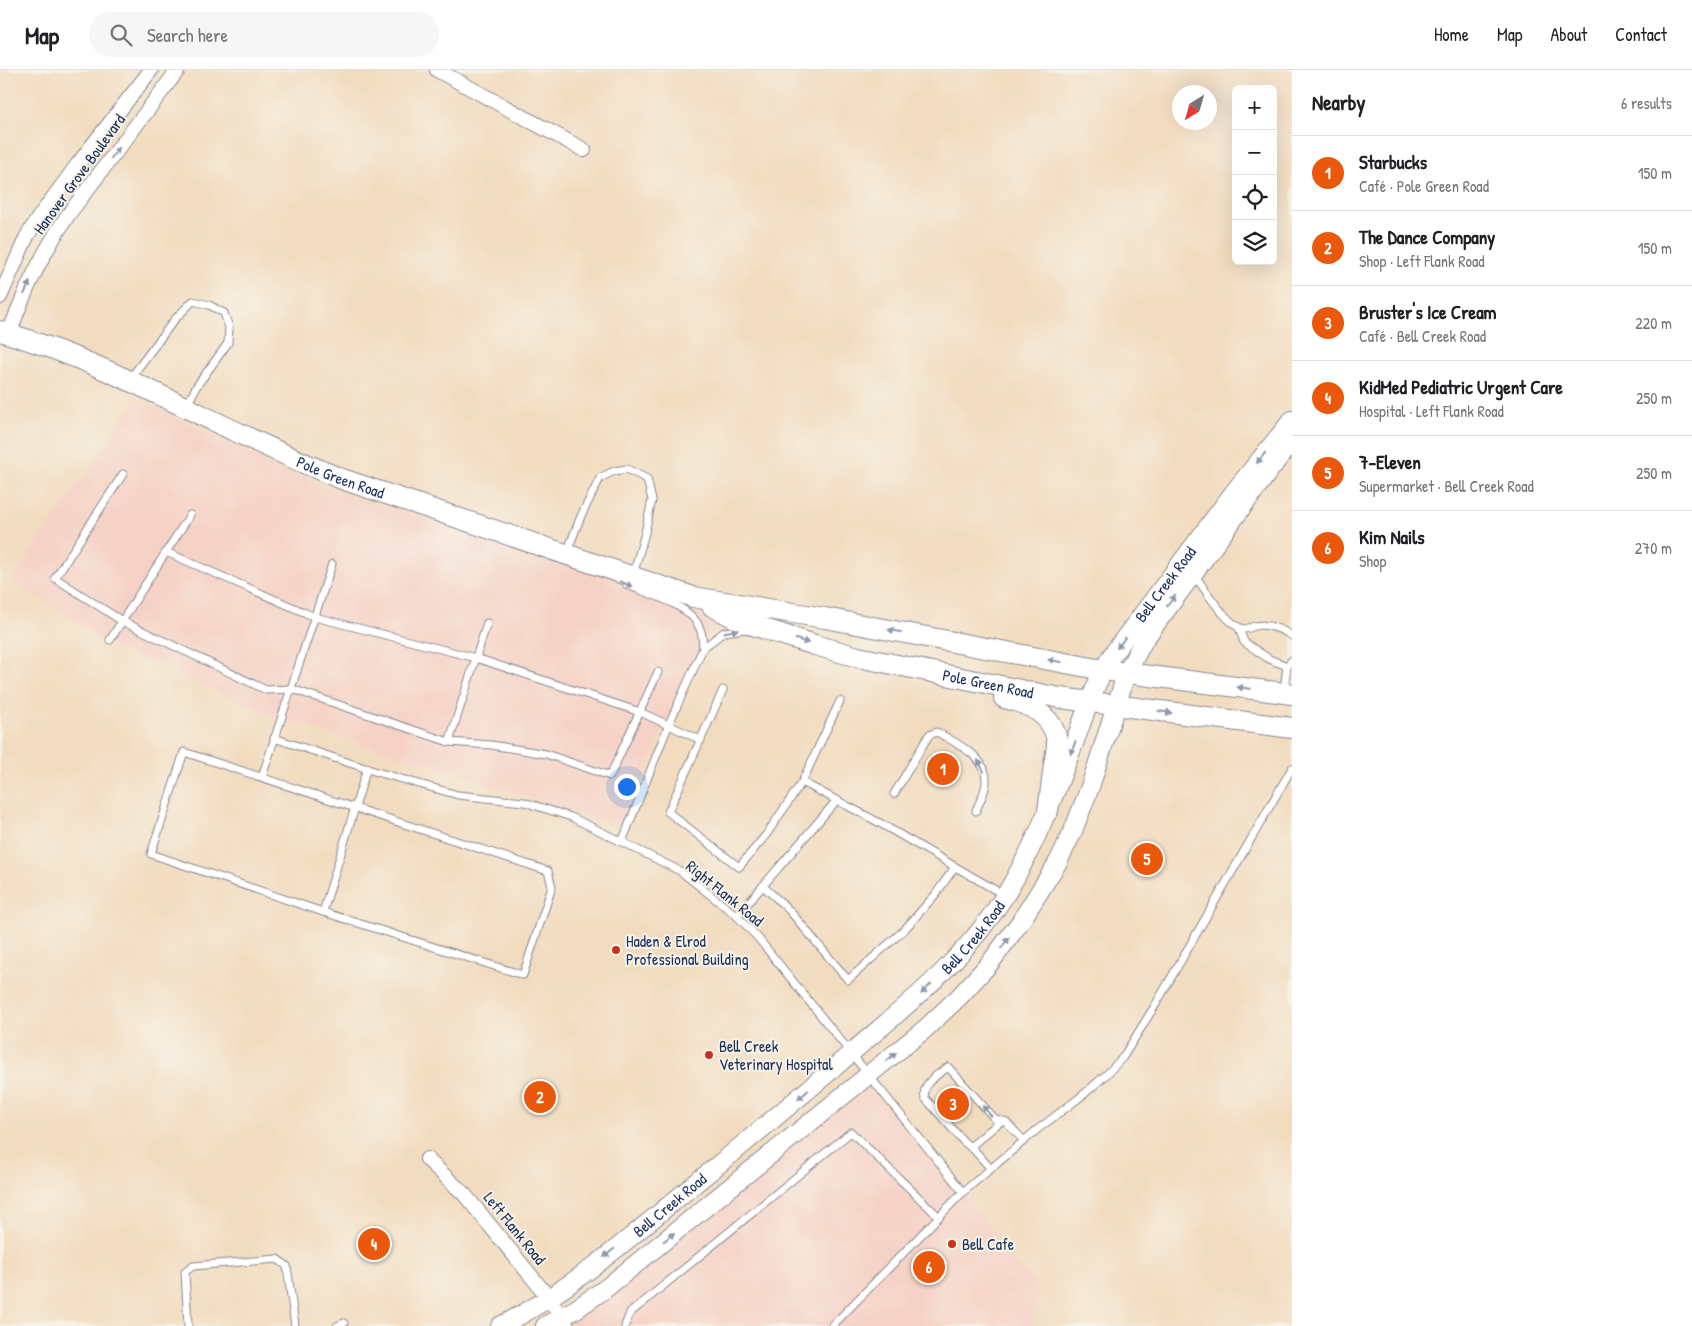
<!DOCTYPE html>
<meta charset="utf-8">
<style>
body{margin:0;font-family:"Patrick Hand",sans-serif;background:#f6f6f6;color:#202124}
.controls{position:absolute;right:15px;top:15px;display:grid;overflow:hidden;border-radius:8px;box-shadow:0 5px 20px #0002}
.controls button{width:45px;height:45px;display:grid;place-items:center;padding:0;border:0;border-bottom:1px solid #e0e0e0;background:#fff;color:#202124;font:25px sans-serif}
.compass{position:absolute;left:1172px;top:15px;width:45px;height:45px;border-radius:50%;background:#fff;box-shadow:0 5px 20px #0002;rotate:217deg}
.you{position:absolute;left:626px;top:716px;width:18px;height:18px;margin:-12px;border:4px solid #fff;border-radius:50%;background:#1a73e8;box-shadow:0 0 0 8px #1a73e833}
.badge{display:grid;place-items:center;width:32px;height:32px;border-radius:50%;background:#ea580c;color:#fff;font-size:16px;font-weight:700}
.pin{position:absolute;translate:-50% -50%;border:2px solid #fff;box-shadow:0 1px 5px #0006}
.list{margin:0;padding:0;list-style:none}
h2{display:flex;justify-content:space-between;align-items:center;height:65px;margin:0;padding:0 20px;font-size:21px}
h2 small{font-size:16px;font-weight:400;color:#757577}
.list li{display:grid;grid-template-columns:32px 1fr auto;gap:15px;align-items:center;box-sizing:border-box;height:75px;padding:0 20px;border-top:1px solid #e0e0e0}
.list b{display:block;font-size:19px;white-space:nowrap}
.list p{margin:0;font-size:16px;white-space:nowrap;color:#757577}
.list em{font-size:16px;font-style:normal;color:#757577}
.icon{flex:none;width:28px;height:28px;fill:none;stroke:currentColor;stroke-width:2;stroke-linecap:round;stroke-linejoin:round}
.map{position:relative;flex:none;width:1292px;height:1256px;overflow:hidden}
header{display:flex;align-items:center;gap:30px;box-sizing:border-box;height:70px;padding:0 25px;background:#fff;border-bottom:1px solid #e0e0e0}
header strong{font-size:24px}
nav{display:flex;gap:28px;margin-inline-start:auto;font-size:18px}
.search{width:350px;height:45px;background:#f6f6f6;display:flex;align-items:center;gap:12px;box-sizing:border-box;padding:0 18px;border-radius:28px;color:#757577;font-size:19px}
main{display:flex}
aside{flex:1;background:#fff}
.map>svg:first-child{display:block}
.built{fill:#f6d1c5}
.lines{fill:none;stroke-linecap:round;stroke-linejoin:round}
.service-casing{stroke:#86868e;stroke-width:9}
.minor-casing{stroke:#86868e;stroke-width:16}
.tertiary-casing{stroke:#86868e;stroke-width:20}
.secondary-casing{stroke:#86868e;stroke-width:22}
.service{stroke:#fff;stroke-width:7}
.minor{stroke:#fff;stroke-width:14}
.tertiary{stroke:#fff;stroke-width:18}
.secondary{stroke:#fff;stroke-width:20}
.oneway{fill:#8d97ae}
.poi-dot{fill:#c8321e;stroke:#f7f3e8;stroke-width:2}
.labels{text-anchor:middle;stroke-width:4;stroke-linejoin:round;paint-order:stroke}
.street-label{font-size:16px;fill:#1b2f5e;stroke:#f7f3e8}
.poi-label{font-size:16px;fill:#1b2f5e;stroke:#f7f3e8;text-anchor:start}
</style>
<header>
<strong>Map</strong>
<div class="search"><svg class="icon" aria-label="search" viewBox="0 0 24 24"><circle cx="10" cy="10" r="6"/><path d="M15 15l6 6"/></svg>Search here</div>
<nav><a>Home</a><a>Map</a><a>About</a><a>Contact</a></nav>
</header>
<main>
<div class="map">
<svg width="1292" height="1256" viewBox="0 0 1292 1256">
<rect width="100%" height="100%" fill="#f7f3e8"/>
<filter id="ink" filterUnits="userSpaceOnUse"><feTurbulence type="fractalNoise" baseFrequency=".02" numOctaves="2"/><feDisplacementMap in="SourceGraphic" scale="10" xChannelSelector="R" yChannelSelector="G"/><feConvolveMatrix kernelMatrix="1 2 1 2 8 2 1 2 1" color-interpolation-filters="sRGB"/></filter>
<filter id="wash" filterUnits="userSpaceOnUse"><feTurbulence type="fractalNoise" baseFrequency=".0096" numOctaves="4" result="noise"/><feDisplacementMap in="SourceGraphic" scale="20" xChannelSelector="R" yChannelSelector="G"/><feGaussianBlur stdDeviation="1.12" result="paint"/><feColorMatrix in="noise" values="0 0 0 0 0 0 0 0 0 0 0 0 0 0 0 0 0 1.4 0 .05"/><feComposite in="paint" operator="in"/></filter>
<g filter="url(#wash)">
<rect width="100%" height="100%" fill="#f2dcbf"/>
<g class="built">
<path d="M137,329L323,417L717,538L715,546L620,756L268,644L115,577L12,510Z"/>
<path d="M869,1004L1033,1212L1038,1228L1035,1256H567L576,1239Z"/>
</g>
</g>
<g filter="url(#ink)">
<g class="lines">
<defs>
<g id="service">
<path d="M129,310L175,249L193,231L209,235L224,243L229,257L228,273L196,317L187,336"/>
<path d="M123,404L55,508L122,551L266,620L292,619L449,672L491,675L546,684L610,706L658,602"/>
<path d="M166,482L190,445"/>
<path d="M567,482L581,446L600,408L614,401L627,399L647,409L652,430L645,463L633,505"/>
<path d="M1194,504C1203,517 1228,557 1244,559C1248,559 1251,557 1255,556C1268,553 1281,559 1292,566"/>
<path d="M627,515C649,524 692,535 700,559C703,565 702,572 703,578"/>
<path d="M1239,558L1244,572L1269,589L1287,596"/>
<path d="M745,559L724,562L703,578L669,654L622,772L680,801L737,846L758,868L963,1122"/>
<path d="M110,570L166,482L315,547L476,588L640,642L701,670"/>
<path d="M723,620L668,742L739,797L766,765L802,712L840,631"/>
<path d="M1284,620L1287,596L1292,590"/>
<path d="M274,668L377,702L458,725L524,732L571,747L622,772"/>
<path d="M449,672L487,553"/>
<path d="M184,682L548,801L552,817L523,905L323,842L151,784Z"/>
<path d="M262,707L332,494"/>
<path d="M802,712L878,752L1004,825"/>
<path d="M894,724L929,665L937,662C955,673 988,686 986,712C986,721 979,732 976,741"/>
<path d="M763,816L789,840L848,910L905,859L935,825L955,797"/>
<path d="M323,842L367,698"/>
<path d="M737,846L837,730"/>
<path d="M970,1077L1001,1051"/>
<path d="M991,1099L974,1080L964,1072L925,1028C921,1013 938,1005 948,997L995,1049L1006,1052L1024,1071"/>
<path d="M188,1256L185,1202L193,1196L277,1189L287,1196L295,1256"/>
<path d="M337,1256L344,1253"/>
<path d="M625,1256L630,1243L851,1062L939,1147"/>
<path d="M832,1256L963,1122L1038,1059L1083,1025L1107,1004L1123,987L1156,934L1292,698"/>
</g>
<g id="minor">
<path d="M437,0L584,80"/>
<path d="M0,227L27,166L39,147L78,94L151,0"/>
<path d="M9,264C24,221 43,182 68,145L178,0"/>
<path d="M427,1089L465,1125L549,1228L567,1256"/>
</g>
<g id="tertiary">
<path id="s1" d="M500,1256C577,1218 641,1157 707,1104C755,1065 803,1024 850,984C908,934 964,891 1006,824C1035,776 1055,724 1075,671C1086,641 1095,613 1112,585L1234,422L1292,350"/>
<path d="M545,1256L576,1239L605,1219L925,959L959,927L990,893L1021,851L1058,792L1073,761L1090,717L1127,602L1144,570L1292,370"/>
</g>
<g id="secondary">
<path id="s2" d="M0,261C120,296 227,364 342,409L693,527L825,548L1103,600L1292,624"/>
<path id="s3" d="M712,536L743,552L815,575L858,587L1060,628L1292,658"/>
<path d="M1004,628C1027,633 1054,645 1057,672C1057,680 1055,688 1054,695C1052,711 1050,726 1048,741"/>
</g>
</defs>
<use href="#service" class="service-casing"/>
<use href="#minor" class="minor-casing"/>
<use href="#tertiary" class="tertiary-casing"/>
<use href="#secondary" class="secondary-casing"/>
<use href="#service" class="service"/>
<use href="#minor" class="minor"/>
<use href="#tertiary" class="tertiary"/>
<use href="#secondary" class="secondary"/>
</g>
<defs><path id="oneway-solid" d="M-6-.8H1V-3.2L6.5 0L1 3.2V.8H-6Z" transform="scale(1.25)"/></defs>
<g class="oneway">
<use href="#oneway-solid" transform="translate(115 83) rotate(-53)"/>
<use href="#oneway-solid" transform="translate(27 218) rotate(-66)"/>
<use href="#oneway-solid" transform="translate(1261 388) rotate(129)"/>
<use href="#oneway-solid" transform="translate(626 514) rotate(25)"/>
<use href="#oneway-solid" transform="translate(1171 531) rotate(-53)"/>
<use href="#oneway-solid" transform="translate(731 561) rotate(-11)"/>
<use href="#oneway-solid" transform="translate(895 561) rotate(-169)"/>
<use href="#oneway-solid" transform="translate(802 571) rotate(18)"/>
<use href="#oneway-solid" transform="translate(1121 573) rotate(127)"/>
<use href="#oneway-solid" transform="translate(1055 591) rotate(-170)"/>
<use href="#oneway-solid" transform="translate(1244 618) rotate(-173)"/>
<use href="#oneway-solid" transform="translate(1165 642) rotate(9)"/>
<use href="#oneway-solid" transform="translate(1073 678) rotate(111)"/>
<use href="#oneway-solid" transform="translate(981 696) rotate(-118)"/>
<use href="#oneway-solid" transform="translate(1005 873) rotate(-53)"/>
<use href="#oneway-solid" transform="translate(926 919) rotate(136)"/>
<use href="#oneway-solid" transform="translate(891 987) rotate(-39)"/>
<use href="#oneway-solid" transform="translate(803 1025) rotate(139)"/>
<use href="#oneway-solid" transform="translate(987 1041) rotate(-131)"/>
<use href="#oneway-solid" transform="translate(669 1167) rotate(-39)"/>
<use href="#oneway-solid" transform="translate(609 1183) rotate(141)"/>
</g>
</g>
<g class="poi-dot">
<circle cx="616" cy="880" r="5"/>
<circle cx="709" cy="985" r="5"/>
<circle cx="952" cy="1174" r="5"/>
</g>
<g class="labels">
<g class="street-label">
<text transform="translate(79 104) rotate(-54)" y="6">Hanover Grove Boulevard</text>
<text dy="6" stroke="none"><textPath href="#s2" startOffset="371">Pole Green Road</textPath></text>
<text dy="6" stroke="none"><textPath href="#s1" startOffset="1019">Bell Creek Road</textPath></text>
<text dy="6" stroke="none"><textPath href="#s3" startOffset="288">Pole Green Road</textPath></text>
<text transform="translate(725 823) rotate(39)" y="6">Right Flank Road</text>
<text dy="6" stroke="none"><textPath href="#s1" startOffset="614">Bell Creek Road</textPath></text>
<text dy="6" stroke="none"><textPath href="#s1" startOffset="209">Bell Creek Road</textPath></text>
<text transform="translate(515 1158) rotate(51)" y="6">Left Flank Road</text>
</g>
<g class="poi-label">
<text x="626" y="877">Haden &amp; Elrod<tspan x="626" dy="18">Professional Building</tspan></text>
<text x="719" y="982">Bell Creek<tspan x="719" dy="18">Veterinary Hospital</tspan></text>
<text x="962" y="1180">Bell Cafe</text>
</g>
</g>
</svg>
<div class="controls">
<button>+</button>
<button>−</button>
<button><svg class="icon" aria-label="locate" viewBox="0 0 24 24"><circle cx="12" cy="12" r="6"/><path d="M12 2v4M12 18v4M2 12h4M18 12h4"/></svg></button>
<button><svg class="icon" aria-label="layers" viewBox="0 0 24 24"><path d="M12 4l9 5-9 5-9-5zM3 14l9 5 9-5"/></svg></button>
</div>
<svg class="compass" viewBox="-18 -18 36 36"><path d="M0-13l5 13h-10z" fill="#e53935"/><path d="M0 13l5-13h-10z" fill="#757577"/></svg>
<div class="you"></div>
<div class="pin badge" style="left:943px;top:699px">1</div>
<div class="pin badge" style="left:540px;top:1027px">2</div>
<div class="pin badge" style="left:953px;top:1034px">3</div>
<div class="pin badge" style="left:374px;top:1174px">4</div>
<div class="pin badge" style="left:1147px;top:789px">5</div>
<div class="pin badge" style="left:929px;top:1197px">6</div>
</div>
<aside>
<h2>Nearby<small>6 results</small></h2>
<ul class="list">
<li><span class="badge">1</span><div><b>Starbucks</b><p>Café · Pole Green Road</p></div><em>150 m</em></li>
<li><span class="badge">2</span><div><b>The Dance Company</b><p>Shop · Left Flank Road</p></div><em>150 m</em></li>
<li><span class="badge">3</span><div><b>Bruster's Ice Cream</b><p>Café · Bell Creek Road</p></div><em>220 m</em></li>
<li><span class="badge">4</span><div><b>KidMed Pediatric Urgent Care</b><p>Hospital · Left Flank Road</p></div><em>250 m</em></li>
<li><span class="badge">5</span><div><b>7-Eleven</b><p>Supermarket · Bell Creek Road</p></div><em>250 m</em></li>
<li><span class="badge">6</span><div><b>Kim Nails</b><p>Shop</p></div><em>270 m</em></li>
</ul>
</aside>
</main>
